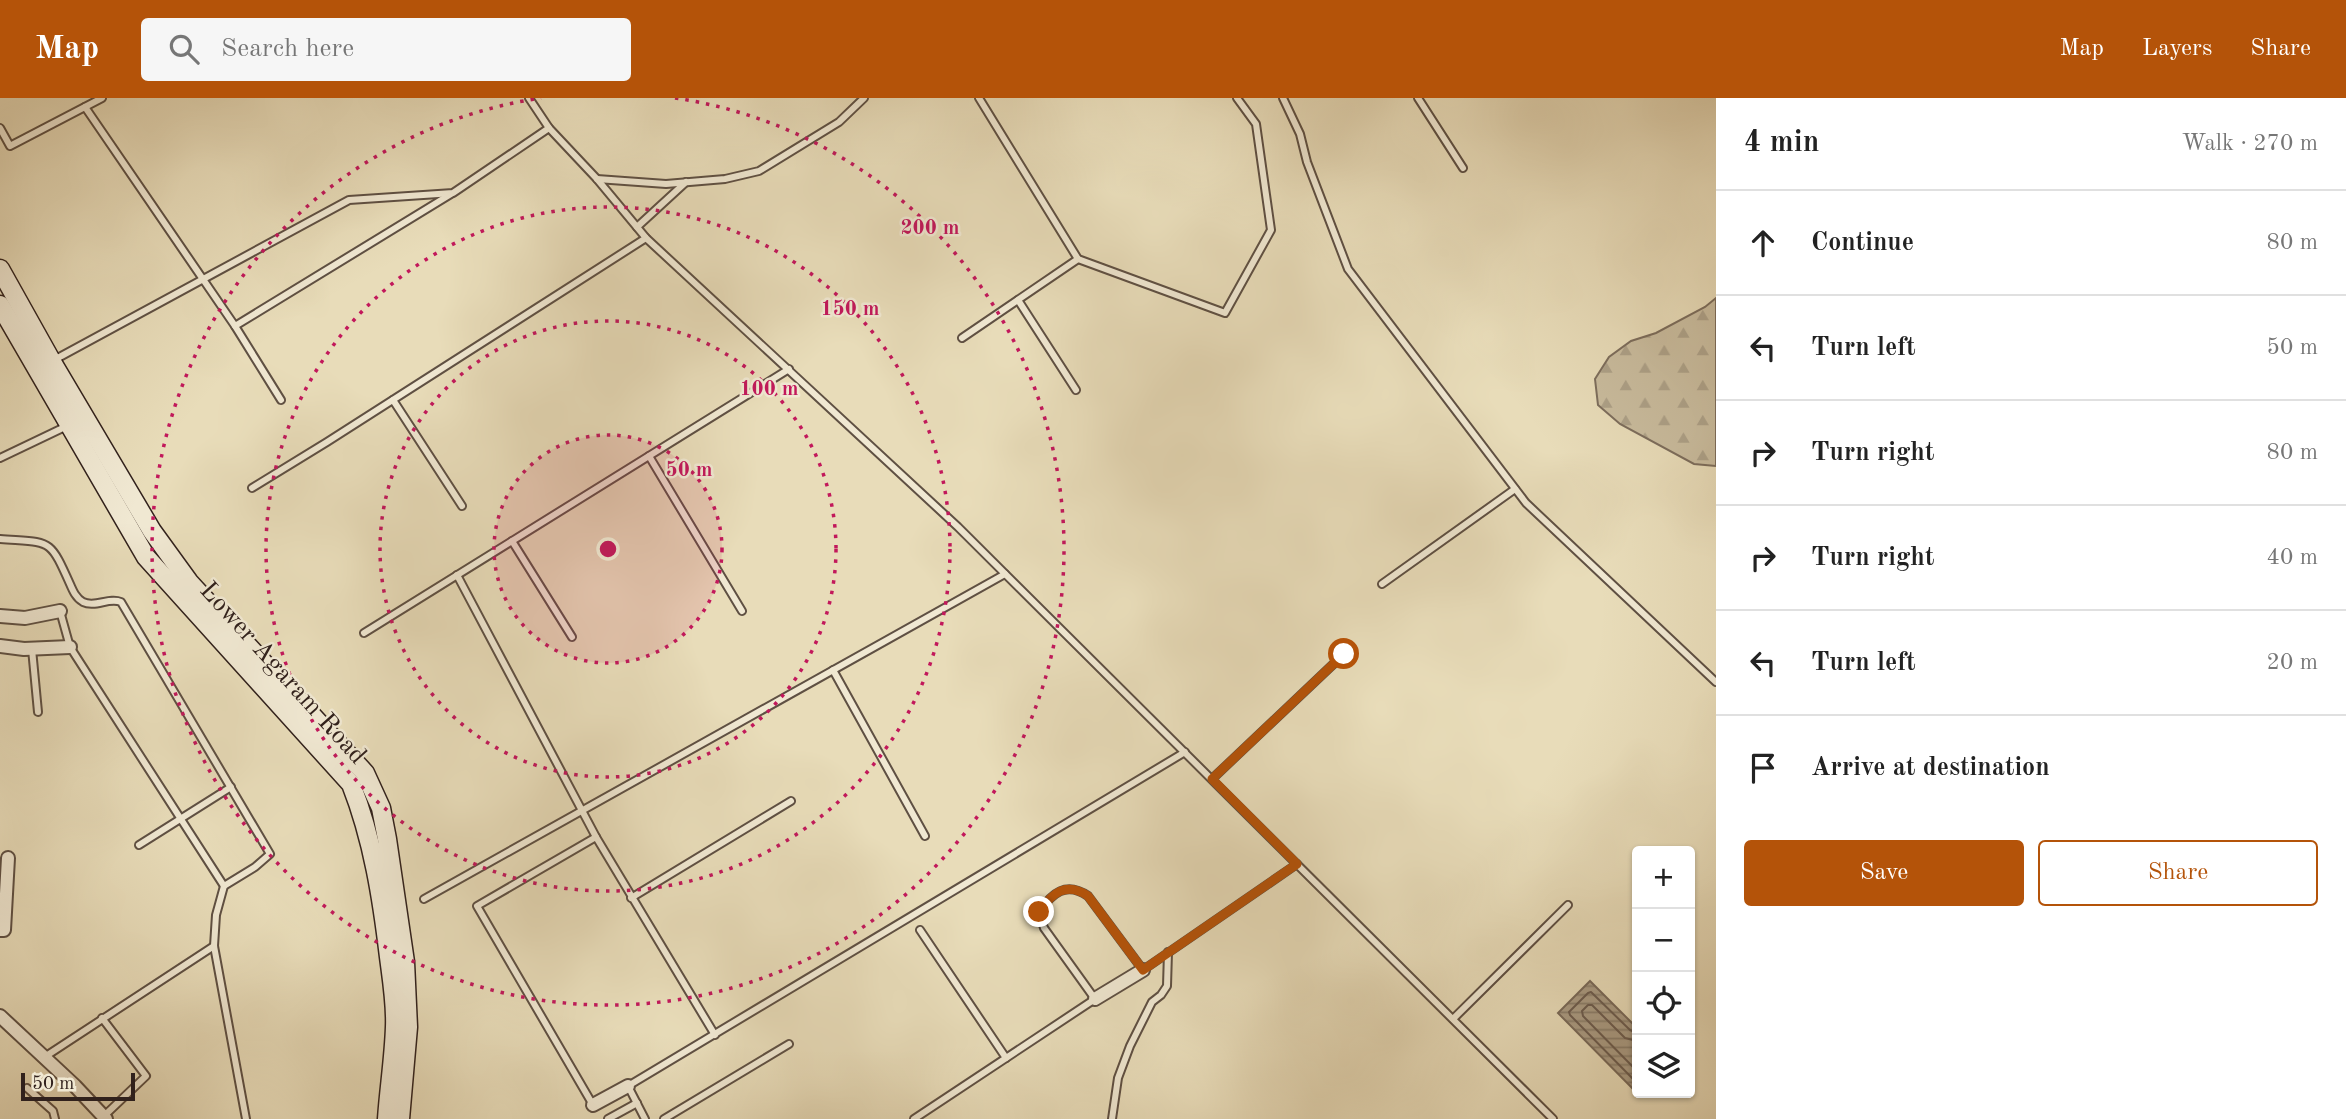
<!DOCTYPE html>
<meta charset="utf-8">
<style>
body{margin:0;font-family:"Old Standard TT",serif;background:#f6f6f6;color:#222}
.controls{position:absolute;right:21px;bottom:21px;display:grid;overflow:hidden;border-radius:7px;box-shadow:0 2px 5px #0004}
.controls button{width:63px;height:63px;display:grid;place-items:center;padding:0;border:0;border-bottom:2px solid #e0e0e0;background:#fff;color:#222;font:35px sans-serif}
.scale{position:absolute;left:21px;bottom:18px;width:114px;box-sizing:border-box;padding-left:7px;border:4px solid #31211c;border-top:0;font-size:19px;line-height:24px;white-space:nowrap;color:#31211c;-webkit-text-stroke:5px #f0e8d2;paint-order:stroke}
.stop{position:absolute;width:21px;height:21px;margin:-16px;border:5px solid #b45309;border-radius:50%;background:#fff}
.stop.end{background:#b45309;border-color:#fff;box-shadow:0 2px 7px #0008}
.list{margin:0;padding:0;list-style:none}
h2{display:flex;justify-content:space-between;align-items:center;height:91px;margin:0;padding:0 28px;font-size:30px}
h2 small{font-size:23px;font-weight:400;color:#767676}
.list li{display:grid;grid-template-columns:46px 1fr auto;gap:21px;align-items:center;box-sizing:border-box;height:105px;padding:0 28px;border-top:2px solid #e0e0e0}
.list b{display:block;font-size:26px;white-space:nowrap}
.list em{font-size:23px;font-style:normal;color:#767676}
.actions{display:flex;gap:14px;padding:21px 28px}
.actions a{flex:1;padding:16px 0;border:2px solid #b45309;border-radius:7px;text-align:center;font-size:24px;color:#b45309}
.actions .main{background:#b45309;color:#fff}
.icon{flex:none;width:38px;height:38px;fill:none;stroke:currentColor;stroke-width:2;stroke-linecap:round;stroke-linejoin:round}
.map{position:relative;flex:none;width:1716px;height:1021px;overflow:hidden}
header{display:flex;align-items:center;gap:42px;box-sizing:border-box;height:98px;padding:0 35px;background:#b45309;color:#fff}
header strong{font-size:33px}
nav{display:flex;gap:38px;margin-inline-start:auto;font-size:24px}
.search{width:490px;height:63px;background:#f6f6f6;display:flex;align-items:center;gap:18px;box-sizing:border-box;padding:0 24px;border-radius:7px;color:#767676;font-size:26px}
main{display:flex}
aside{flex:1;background:#fff}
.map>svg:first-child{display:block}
.forest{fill:url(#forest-firs);stroke:#7d6e5d;stroke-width:2}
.water{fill:url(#water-rules);stroke:#7a6b5a;stroke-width:2}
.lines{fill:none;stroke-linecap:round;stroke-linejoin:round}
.shore{stroke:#6e5e50;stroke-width:2}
.service-casing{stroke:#5f5043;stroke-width:10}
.minor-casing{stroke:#5f5043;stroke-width:16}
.secondary-casing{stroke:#31211c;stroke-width:21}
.service{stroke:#f0e8d2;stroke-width:6}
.minor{stroke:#f0e8d2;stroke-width:12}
.secondary{stroke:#f0e8d2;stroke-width:18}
.route{stroke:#b45309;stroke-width:9}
.ring{fill:none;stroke:#c2185b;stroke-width:3.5;stroke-dasharray:3.5 7}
.labels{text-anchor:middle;stroke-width:5;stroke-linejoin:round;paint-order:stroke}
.street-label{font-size:26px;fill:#31211c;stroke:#f0e8d2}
.centre{fill:#c2185b;stroke:#f0e8d2;stroke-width:3.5}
.ring-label{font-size:21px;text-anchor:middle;font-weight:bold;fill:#c2185b;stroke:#f0e8d2;stroke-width:5;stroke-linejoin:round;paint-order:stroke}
</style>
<header>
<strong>Map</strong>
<div class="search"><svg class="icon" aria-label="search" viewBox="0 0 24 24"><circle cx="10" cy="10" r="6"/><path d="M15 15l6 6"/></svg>Search here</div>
<nav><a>Map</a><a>Layers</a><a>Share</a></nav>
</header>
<main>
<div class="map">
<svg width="1716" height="1021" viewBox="0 0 1716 1021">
<defs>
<pattern id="forest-firs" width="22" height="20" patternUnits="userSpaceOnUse" patternTransform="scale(1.75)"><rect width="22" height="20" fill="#c9bc9e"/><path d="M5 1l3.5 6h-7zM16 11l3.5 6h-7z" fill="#ada188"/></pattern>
<pattern id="water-rules" width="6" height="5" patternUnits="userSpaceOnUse" patternTransform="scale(1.75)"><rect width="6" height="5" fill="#aa9c84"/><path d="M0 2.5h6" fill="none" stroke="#8b7f6b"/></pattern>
</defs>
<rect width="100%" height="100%" fill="#e8dcb9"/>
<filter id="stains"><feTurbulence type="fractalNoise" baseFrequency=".00286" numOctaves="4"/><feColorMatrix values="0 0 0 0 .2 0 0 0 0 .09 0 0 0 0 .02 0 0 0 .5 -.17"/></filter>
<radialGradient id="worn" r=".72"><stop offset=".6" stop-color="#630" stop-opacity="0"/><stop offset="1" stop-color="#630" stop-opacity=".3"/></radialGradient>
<path class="forest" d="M1716,200V368L1694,366L1620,326L1598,307L1595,281L1609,259L1631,243L1656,235L1705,209Z"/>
<path class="water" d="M1590,883L1637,930L1638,996L1558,915Z"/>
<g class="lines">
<g class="shore">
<path d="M1637,935L1630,932L1591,894L1588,895L1569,914L1570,917L1637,985"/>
<path d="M1637,943L1625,940L1592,907H1588L1582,913L1583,918L1637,973"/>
</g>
<defs>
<g id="service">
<path d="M529,0L549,30L597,81L646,140L958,429L1553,1021"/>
<path d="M979,0L1078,161L1225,215L1271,132L1256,26L1237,0"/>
<path d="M1283,0L1300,36L1307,64L1348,171L1526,405L1716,584"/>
<path d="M1418,0L1463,70"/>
<path d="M85,9L235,228L281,302"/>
<path d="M0,30L10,48L102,0"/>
<path d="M597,81L666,86L725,81L759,73L839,24L864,0"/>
<path d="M637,129L686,84"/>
<path d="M1018,202L1076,292"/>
<path d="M235,228L451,96"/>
<path d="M962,240L1078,161"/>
<path d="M54,262L349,102L453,95L549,30"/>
<path d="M393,302L462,408"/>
<path d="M649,358L742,513"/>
<path d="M0,360L67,328"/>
<path d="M252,390L327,344L646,140"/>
<path d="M0,441C51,445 49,439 70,486C73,493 76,500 83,504C95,510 109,499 121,504L270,756L255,769L224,788L216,817L214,848L246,1021"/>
<path d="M512,443L572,539"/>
<path d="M457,477L596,739L715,937"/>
<path d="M1382,486L1515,391"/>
<path d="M60,513L70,549L224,788"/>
<path d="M364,535L789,271"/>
<path d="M32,551L38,614"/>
<path d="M833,572L925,738"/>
<path d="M1212,681L1344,556"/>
<path d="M139,747L231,689"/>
<path d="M631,800L791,703"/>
<path d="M424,801L1005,476"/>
<path d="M920,832L1006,960"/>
<path d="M102,920L146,978L104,1018"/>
<path d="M1453,921L1568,807"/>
<path d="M43,960L214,848"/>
<path d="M27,990L53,1013L55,1021"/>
<path d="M593,1007L477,808L596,739"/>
<path d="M608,1021L637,1005"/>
<path d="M645,1021L628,988L1185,654"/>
<path d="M664,1021L789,946"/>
<path d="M914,1021L1095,901L1044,830L1039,814C1052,795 1066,783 1088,798L1143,872L1297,766"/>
<path d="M1112,1021L1118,980L1130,948L1152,904L1161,897L1167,888L1168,854"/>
</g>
<g id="minor">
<path d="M0,518L25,520L60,513"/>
<path d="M0,548L24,551L70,549"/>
<path d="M0,832H4L8,760"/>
<path d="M1095,901L1143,872"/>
<path d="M0,918L75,988L106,1021"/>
<path d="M593,1007L628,988"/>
</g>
<g id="secondary">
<path d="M0,171L52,264L152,433L189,484L365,675L381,710L387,741L405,864L408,929L400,1021"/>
<path d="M0,207L146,459L351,686C373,742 382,800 389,859C392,882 396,906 395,929C394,960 389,991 387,1021"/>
</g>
</defs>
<use href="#service" class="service-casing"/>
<use href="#minor" class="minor-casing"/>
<use href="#secondary" class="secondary-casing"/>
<use href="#service" class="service"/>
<use href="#minor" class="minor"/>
<use href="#secondary" class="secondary"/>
</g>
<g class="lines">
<path class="route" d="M1039,814C1052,795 1066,783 1088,798L1143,872L1297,766L1212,681L1344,556"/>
</g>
<circle cx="608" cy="451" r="114" fill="#c2185b" fill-opacity=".12"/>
<g class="ring">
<circle cx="608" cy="451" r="114"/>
<circle cx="608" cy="451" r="228"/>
<circle cx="608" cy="451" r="342"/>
<path d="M675 0A456 456 0 1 1 541 0"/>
</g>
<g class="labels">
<g class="street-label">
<text transform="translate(284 574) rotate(48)" y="9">Lower Agaram Road</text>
</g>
</g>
<circle cx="608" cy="451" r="10" class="centre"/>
<g class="ring-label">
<text x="930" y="136">200 m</text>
<text x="850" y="217">150 m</text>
<text x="769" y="297">100 m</text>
<text x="689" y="378">50 m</text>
</g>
<rect width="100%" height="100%" filter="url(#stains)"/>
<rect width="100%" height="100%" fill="url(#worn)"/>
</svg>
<div class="controls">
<button>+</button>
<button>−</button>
<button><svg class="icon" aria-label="locate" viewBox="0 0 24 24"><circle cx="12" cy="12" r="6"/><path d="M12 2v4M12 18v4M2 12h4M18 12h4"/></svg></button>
<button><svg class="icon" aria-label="layers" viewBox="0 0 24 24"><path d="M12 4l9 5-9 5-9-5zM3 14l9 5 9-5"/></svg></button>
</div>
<div class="scale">50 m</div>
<div class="stop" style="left:1344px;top:556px"></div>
<div class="stop end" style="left:1039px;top:814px"></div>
</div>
<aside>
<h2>4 min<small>Walk · 270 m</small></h2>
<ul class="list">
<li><svg class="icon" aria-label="ahead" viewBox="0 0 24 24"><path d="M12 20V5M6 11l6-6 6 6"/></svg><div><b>Continue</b></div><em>80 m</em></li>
<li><svg class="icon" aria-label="left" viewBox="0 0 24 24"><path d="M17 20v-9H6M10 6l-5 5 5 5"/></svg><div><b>Turn left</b></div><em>50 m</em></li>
<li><svg class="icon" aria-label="right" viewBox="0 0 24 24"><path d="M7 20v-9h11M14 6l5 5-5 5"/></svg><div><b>Turn right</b></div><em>80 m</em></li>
<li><svg class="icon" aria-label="right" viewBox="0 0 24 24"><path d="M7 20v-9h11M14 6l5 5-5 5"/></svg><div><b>Turn right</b></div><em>40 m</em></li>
<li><svg class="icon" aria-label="left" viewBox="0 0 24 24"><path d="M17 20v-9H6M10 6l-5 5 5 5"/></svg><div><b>Turn left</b></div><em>20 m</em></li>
<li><svg class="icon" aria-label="arrive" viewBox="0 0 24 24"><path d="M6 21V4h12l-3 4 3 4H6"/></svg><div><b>Arrive at destination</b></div></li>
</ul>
<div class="actions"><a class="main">Save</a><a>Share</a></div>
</aside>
</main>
